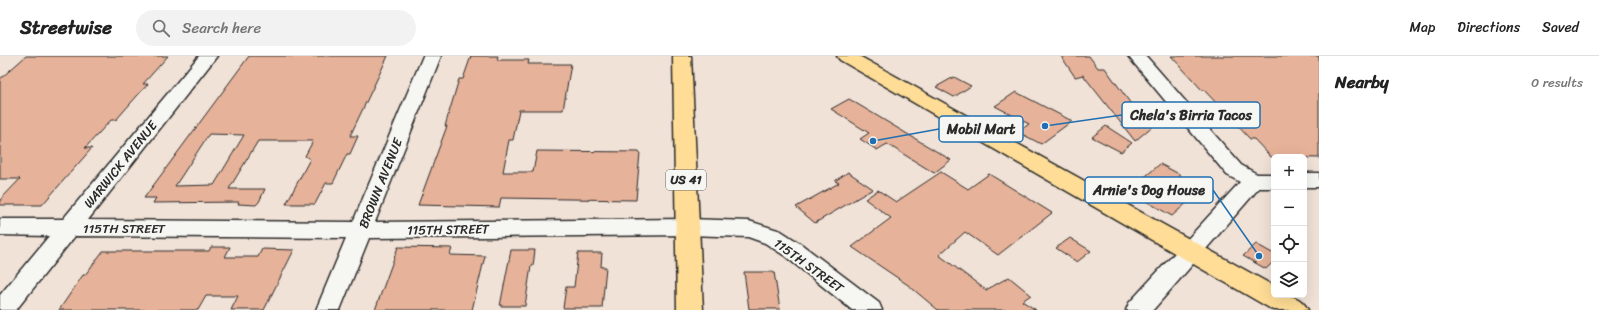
<!DOCTYPE html>
<meta charset="utf-8">
<style>
body{margin:0;font-family:Sriracha,sans-serif;background:#f2f2f2;color:#222}
.controls{position:absolute;right:12px;bottom:12px;display:grid;overflow:hidden;border-radius:6px;box-shadow:0 4px 16px #0002}
.controls button{width:36px;height:36px;display:grid;place-items:center;padding:0;border:0;border-bottom:1px solid #e0e0e0;background:#fff;color:#222;font:20px sans-serif}
.list{margin:0;padding:0;list-style:none}
h2{display:flex;justify-content:space-between;align-items:center;height:52px;margin:0;padding:0 16px;font-size:17px}
h2 small{font-size:13px;font-weight:400;color:#767676}
.icon{flex:none;width:22px;height:22px;fill:none;stroke:currentColor;stroke-width:2;stroke-linecap:round;stroke-linejoin:round}
.map{position:relative;flex:none;width:1319px;height:254px;overflow:hidden}
header{display:flex;align-items:center;gap:24px;box-sizing:border-box;height:56px;padding:0 20px;background:#fff;border-bottom:1px solid #e0e0e0}
header strong{font-size:19px}
nav{display:flex;gap:22px;margin-inline-start:auto;font-size:14px}
.search{width:280px;height:36px;background:#f2f2f2;display:flex;align-items:center;gap:10px;box-sizing:border-box;padding:0 14px;border-radius:22px;color:#767676;font-size:15px}
main{display:flex}
aside{flex:1;background:#fff}
.map>svg:first-child{display:block}
.building{fill:#e6b299;stroke:#2b2b2b;fill-rule:evenodd}
.lines{fill:none;stroke-linecap:round;stroke-linejoin:round}
.minor-casing{stroke:#2b2b2b;stroke-width:3}
.major-casing{stroke:#2b2b2b;stroke-width:3}
.minor{fill:#f6f6f2;fill-rule:evenodd}
.major{fill:#ffdd96;fill-rule:evenodd}
.labels{text-anchor:middle;stroke-width:4;stroke-linejoin:round;paint-order:stroke}
.shield{fill:#f6f6f2;stroke:#686867;stroke-width:1}
.shield-label{font-size:12px;font-weight:bold;fill:#2b2b2b}
.street-label{font-size:13px;fill:#2b2b2b;stroke:#f6f6f2}
.leader{fill:none;stroke:#1f6fb2;stroke-width:1.5}
.callout-dot{fill:#1f6fb2;stroke:#f6f6f2;stroke-width:1.5}
.callout{fill:#f6f6f2;stroke:#1f6fb2;stroke-width:1.5}
.callout-label{font-size:14px;text-anchor:middle;font-weight:bold;fill:#2b2b2b}
</style>
<header>
<strong>Streetwise</strong>
<div class="search"><svg class="icon" aria-label="search" viewBox="0 0 24 24"><circle cx="10" cy="10" r="6"/><path d="M15 15l6 6"/></svg>Search here</div>
<nav><a>Map</a><a>Directions</a><a>Saved</a></nav>
</header>
<main>
<div class="map">
<svg width="1319" height="254" viewBox="0 0 1319 254">
<rect width="100%" height="100%" fill="#f1e2d7"/>
<filter id="ink" filterUnits="userSpaceOnUse"><feTurbulence type="fractalNoise" baseFrequency=".025" numOctaves="2"/><feDisplacementMap in="SourceGraphic" scale="8" xChannelSelector="R" yChannelSelector="G"/><feConvolveMatrix kernelMatrix="1 2 1 2 8 2 1 2 1" color-interpolation-filters="sRGB"/></filter>
<g filter="url(#ink)">
<g class="building">
<path d="M26,0H168L143,28H148L137,40L116,64H111L85,92H92L42,149H0V144L20,123H0V23Z"/>
<path d="M249,0H388L350,80H358L350,98H347L333,127H326L315,148H286L310,103L305,100L313,85H258L229,133H265L259,146L256,149L238,148L239,146L153,147L156,142H144ZM209,78L244,79L214,129L175,130Z"/>
<path d="M471,0H498L497,4H529L528,8H571L563,54H519L513,84H509L503,116H533L537,95L640,96L636,144L501,142L499,151L418,149L447,70H445L459,23H463Z"/>
<path d="M1061,0H1089L1098,12H1105L1131,48H1139L1155,68L1135,85L1083,19L1075,21Z"/>
<path d="M1171,0H1319V102L1271,101L1254,83H1250L1204,34H1202Z"/>
<path d="M954,21L971,30L954,41L936,31Z"/>
<path d="M1016,36L1072,65L1041,88L1018,76L1029,68L995,50Z"/>
<path d="M849,43L914,82L951,104L934,117L887,88L877,94L860,83L869,77L831,53Z"/>
<path d="M1106,70L1132,87L1121,96L1092,81Z"/>
<path d="M1160,108L1181,119L1175,124L1199,136L1172,160L1128,135Z"/>
<path d="M848,116L873,133L815,167L796,151L839,127L835,125Z"/>
<path d="M941,116L968,133L989,118L1052,157L998,199L965,176L939,199L986,234L1009,221L1031,239L1022,245L1036,254H938L908,229L852,191L891,162L865,143L878,134L896,146Z"/>
<path d="M1070,182L1091,195L1077,206L1056,192Z"/>
<path d="M1256,188L1274,198V205L1266,213L1243,200Z"/>
<path d="M211,191H230L225,201H258L262,193L294,194L264,254H231L238,240H206L198,254H59L83,219H85L103,195H209Z"/>
<path d="M398,191L452,192L450,199L485,200L472,254H375Z"/>
<path d="M511,194H535L533,210H531L525,250H500Z"/>
<path d="M578,197H602L601,211H606L602,252H563L566,231H574Z"/>
<path d="M744,216H774L780,253H749Z"/>
</g>
<g class="lines">
<defs>
<g id="minor">
<path d="M199,0H217L88,164L353,166L423,0H441L375,166L688,163L749,165L781,175L801,188L879,247L882,254H852L785,200L765,187L748,181L688,179L369,182L340,254H316L346,182L75,180L16,254H0V239L49,180L0,179V163H63Z"/>
<path d="M1128,0H1146L1241,109L1257,118H1274V132H1259L1153,254H1126L1129,247L1240,126L1227,119Z"/>
<rect x="1304" y="117" width="15" height="14"/>
</g>
<g id="major">
<path d="M673,0H691L703,254H677Z"/>
<path d="M837,0H859L1274,230V239C1289,239 1301,240 1308,254H1273L840,4Z"/>
</g>
</defs>
<use href="#minor" class="minor-casing"/>
<use href="#major" class="major-casing"/>
<use href="#minor" class="minor"/>
<use href="#major" class="major"/>
</g>
</g>
<g class="labels">
<rect class="shield" x="666" y="114" width="40" height="20" rx="3"/>
<g class="shield-label">
<text x="686" y="128">US 41</text>
</g>
<g class="street-label">
<text transform="translate(120 108) rotate(-51)" y="5">WARWICK AVENUE</text>
<text transform="translate(380 127) rotate(-68)" y="5">BROWN AVENUE</text>
<text x="124" y="177">115TH STREET</text>
<text transform="translate(448 173) rotate(-1)" y="5">115TH STREET</text>
<text transform="translate(809 209) rotate(36)" y="5">115TH STREET</text>
</g>
</g>
<path class="leader" d="M1045 70L1122 59M873 85L939 73M1259 200L1213 134"/>
<g class="callout-dot">
<circle cx="1045" cy="70" r="4"/>
<circle cx="873" cy="85" r="4"/>
<circle cx="1259" cy="200" r="4"/>
</g>
<g class="callout">
<rect x="1122" y="46" width="138" height="26" rx="4"/>
<rect x="939" y="60" width="84" height="26" rx="4"/>
<rect x="1085" y="121" width="128" height="26" rx="4"/>
</g>
<g class="callout-label">
<text x="1191" y="64">Chela's Birria Tacos</text>
<text x="981" y="78">Mobil Mart</text>
<text x="1149" y="139">Arnie's Dog House</text>
</g>
</svg>
<div class="controls">
<button>+</button>
<button>−</button>
<button><svg class="icon" aria-label="locate" viewBox="0 0 24 24"><circle cx="12" cy="12" r="6"/><path d="M12 2v4M12 18v4M2 12h4M18 12h4"/></svg></button>
<button><svg class="icon" aria-label="layers" viewBox="0 0 24 24"><path d="M12 4l9 5-9 5-9-5zM3 14l9 5 9-5"/></svg></button>
</div>
</div>
<aside>
<h2>Nearby<small>0 results</small></h2>
<ul class="list">
</ul>
</aside>
</main>
